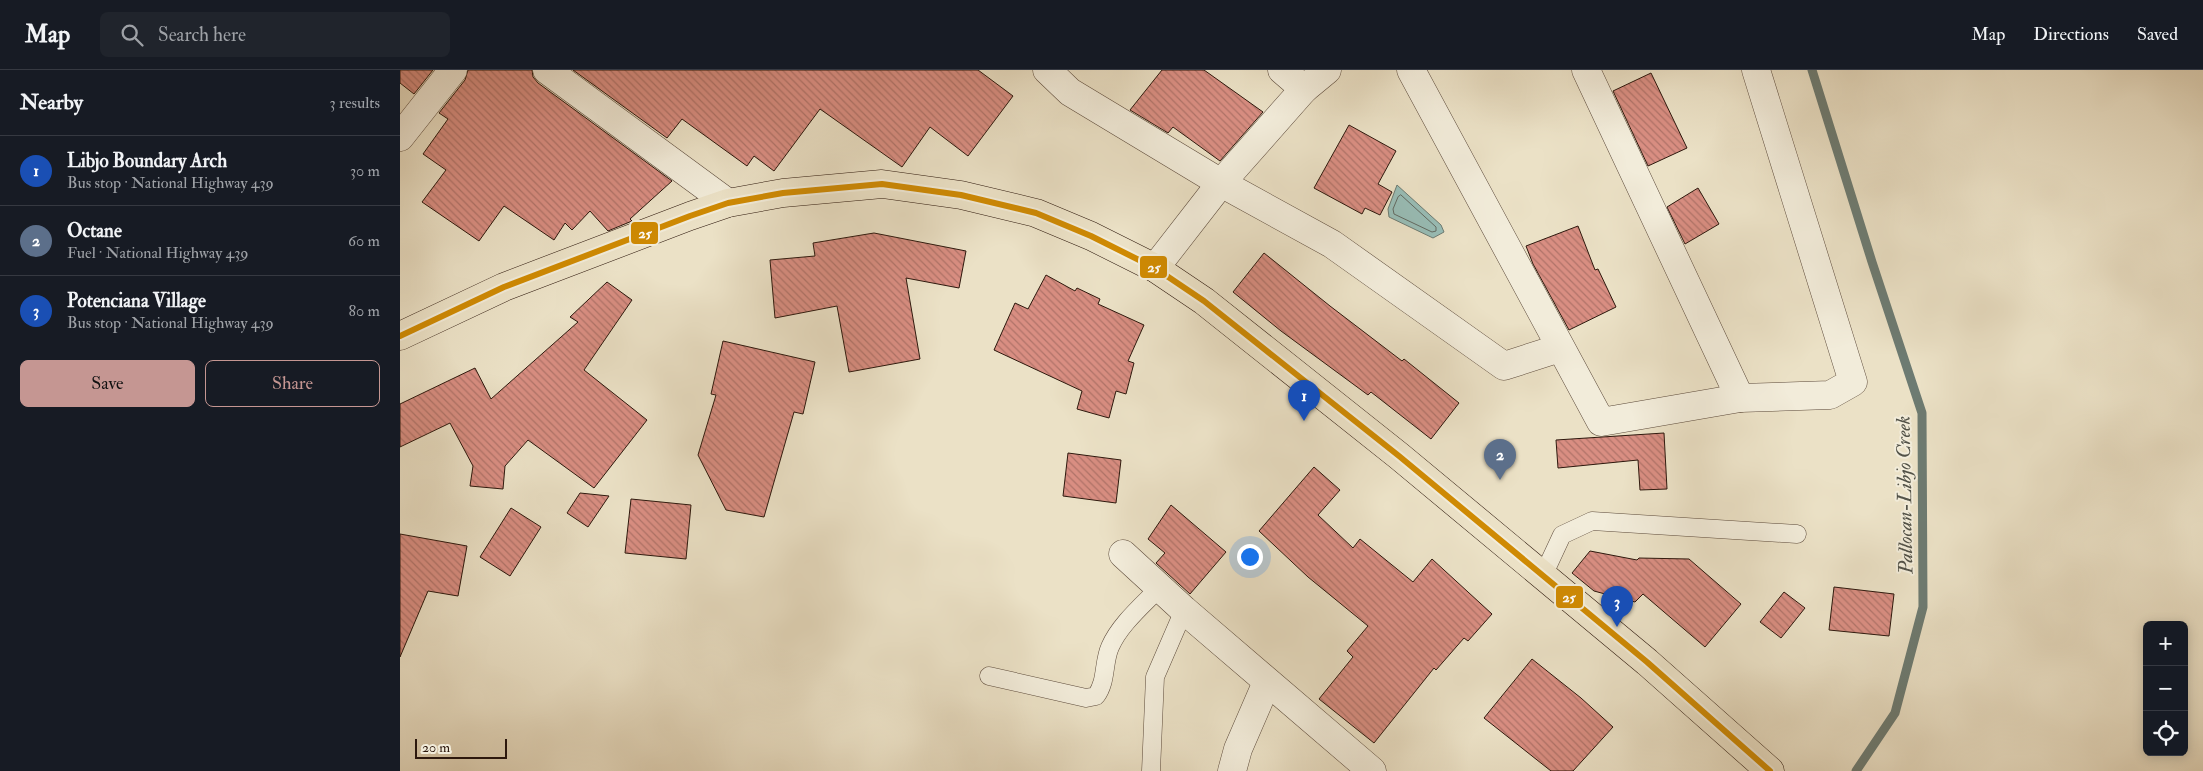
<!DOCTYPE html>
<meta charset="utf-8">
<style>
body{margin:0;font-family:"IM FELL Double Pica",serif;background:#20242c;color:#f1f3f6}
.controls{position:absolute;right:15px;bottom:15px;display:grid;overflow:hidden;border-radius:8px;box-shadow:0 2px 12px #0003}
.controls button{width:45px;height:45px;display:grid;place-items:center;padding:0;border:0;border-bottom:1px solid #363941;background:#171b24;color:#f1f3f6;font:25px sans-serif}
.scale{position:absolute;left:15px;bottom:12px;width:92px;box-sizing:border-box;padding-left:5px;border:2px solid #2d180d;border-top:0;font-size:14px;line-height:18px;white-space:nowrap;color:#2d180d;-webkit-text-stroke:4px #f2ecda;paint-order:stroke}
.you{position:absolute;left:849px;top:486px;width:18px;height:18px;margin:-12px;border:4px solid #fff;border-radius:50%;background:#1a73e8;box-shadow:0 0 0 8px #1a73e833}
.badge{display:grid;place-items:center;width:32px;height:32px;border-radius:50%;background:#c59692;color:#fff;font-size:16px;font-weight:700}
.pin{position:absolute;translate:-50% -41px;filter:drop-shadow(0 1px 2px #0008)}
.pin::after{content:'';position:absolute;top:26px;width:18px;height:15px;background:inherit;clip-path:polygon(0 0,100% 0,50% 100%)}
.list{margin:0;padding:0;list-style:none}
h2{display:flex;justify-content:space-between;align-items:center;height:65px;margin:0;padding:0 20px;font-size:21px}
h2 small{font-size:16px;font-weight:400;color:#9ea1a6}
.list li{display:grid;grid-template-columns:32px 1fr auto;gap:15px;align-items:center;box-sizing:border-box;height:70px;padding:0 20px;border-top:1px solid #363941}
.list b{display:block;font-size:19px;white-space:nowrap}
.list p{margin:0;font-size:16px;white-space:nowrap;color:#9ea1a6}
.list em{font-size:16px;font-style:normal;color:#9ea1a6}
.actions{display:flex;gap:10px;padding:15px 20px}
.actions a{flex:1;padding:11px 0;border:1px solid #c59692;border-radius:8px;text-align:center;font-size:18px;color:#c59692}
.actions .main{background:#c59692;color:#111}
.icon{flex:none;width:28px;height:28px;fill:none;stroke:currentColor;stroke-width:2;stroke-linecap:round;stroke-linejoin:round}
.map{position:relative;flex:none;width:1803px;height:701px;overflow:hidden}
header{display:flex;align-items:center;gap:30px;box-sizing:border-box;height:70px;padding:0 25px;background:#171b24;border-bottom:1px solid #363941}
header strong{font-size:24px}
nav{display:flex;gap:28px;margin-inline-start:auto;font-size:18px}
.search{width:350px;height:45px;background:#20242c;display:flex;align-items:center;gap:12px;box-sizing:border-box;padding:0 18px;border-radius:8px;color:#9ea1a6;font-size:19px}
main{display:flex}
aside{flex:1;background:#171b24}
.map>svg:first-child{display:block}
.water{fill:#98bdb6;stroke:#6d7b72}
.lines{fill:none;stroke-linecap:round;stroke-linejoin:round}
.shore{stroke:#626a62;stroke-width:1}
.stream{stroke:#6d7b72;stroke-width:9}
.building{fill:url(#building-back-hatch);stroke:#2d180d}
.service-casing{stroke:#5c4a3b;stroke-width:19}
.minor-casing{stroke:#5c4a3b;stroke-width:29}
.tertiary-casing{stroke:#5c4a3b;stroke-width:29}
.primary-casing{stroke:#2d180d;stroke-width:29}
.service{stroke:#f2ecda;stroke-width:18}
.minor{stroke:#f2ecda;stroke-width:28}
.tertiary{stroke:#f2ecda;stroke-width:28}
.primary{stroke:#ebe1c6;stroke-width:28}
.bus-1-casing{stroke:#f2ecda;stroke-width:10}
.bus-1{stroke:#cf8a03;stroke-width:6}
.labels{text-anchor:middle;stroke-width:4;stroke-linejoin:round;paint-order:stroke}
.water-label{font-size:20px;font-style:italic;fill:#525248;stroke:#f2ecda}
.line-badge{stroke:#f2ecda;stroke-width:2}
.badge-label{font-size:14px;text-anchor:middle;font-weight:bold;fill:#fff}
</style>
<header>
<strong>Map</strong>
<div class="search"><svg class="icon" aria-label="search" viewBox="0 0 24 24"><circle cx="10" cy="10" r="6"/><path d="M15 15l6 6"/></svg>Search here</div>
<nav><a>Map</a><a>Directions</a><a>Saved</a></nav>
</header>
<main>
<aside>
<h2>Nearby<small>3 results</small></h2>
<ul class="list">
<li><span class="badge" style="background:#1a4fb4">1</span><div><b>Libjo Boundary Arch</b><p>Bus stop · National Highway 439</p></div><em>30 m</em></li>
<li><span class="badge" style="background:#5c6f8a">2</span><div><b>Octane</b><p>Fuel · National Highway 439</p></div><em>60 m</em></li>
<li><span class="badge" style="background:#1a4fb4">3</span><div><b>Potenciana Village</b><p>Bus stop · National Highway 439</p></div><em>80 m</em></li>
</ul>
<div class="actions"><a class="main">Save</a><a>Share</a></div>
</aside>
<div class="map">
<svg width="1803" height="701" viewBox="0 0 1803 701">
<defs>
<pattern id="building-back-hatch" width="6" height="6" patternUnits="userSpaceOnUse" patternTransform="scale(1.25)"><rect width="6" height="6" fill="#d98e82"/><path d="M-1 5l2 2M0 0l6 6M5-1l2 2" fill="none" stroke="#b07369"/></pattern>
</defs>
<rect width="100%" height="100%" fill="#ebe1c6"/>
<filter id="stains"><feTurbulence type="fractalNoise" baseFrequency=".004" numOctaves="4"/><feColorMatrix values="0 0 0 0 .2 0 0 0 0 .09 0 0 0 0 .02 0 0 0 .5 -.17"/></filter>
<radialGradient id="worn" r=".72"><stop offset=".6" stop-color="#630" stop-opacity="0"/><stop offset="1" stop-color="#630" stop-opacity=".3"/></radialGradient>
<path class="water" d="M997,115L1041,155L1044,162L1033,168L989,147L988,139Z"/>
<g class="lines">
<path class="shore" d="M1001,125L1036,157V161L1032,162L994,144L993,139L998,127Z"/>
<path class="stream" d="M1412,0L1472,192L1522,343L1523,537L1495,643L1456,701"/>
</g>
<g class="building">
<path d="M0,0H33L14,24L0,13Z"/>
<path d="M68,0H132L133,7L138,13L272,111L230,149L232,151L208,161L190,141L172,160L165,153L154,170L104,136L79,171L22,132L46,100L23,84L48,49L39,43L65,10Z"/>
<path d="M173,0H578L613,26L568,86L530,57L502,97L420,39L374,101L354,86L347,96L282,49L267,68Z"/>
<path d="M762,0H804L863,42L820,91L773,57L768,63L730,40Z"/>
<path d="M1251,3L1287,78L1248,96L1213,21Z"/>
<path d="M949,55L996,81L978,114L992,122L980,145L965,138L962,144L914,118Z"/>
<path d="M1298,118L1319,154L1285,174L1267,137Z"/>
<path d="M1178,156L1195,200L1198,199L1216,237L1169,260L1133,194L1126,176Z"/>
<path d="M474,163L566,181L559,218L506,208L520,289L449,302L437,236L375,248L370,190L415,186L413,173Z"/>
<path d="M864,183L930,236L1002,291L1004,289L1059,333L1031,369L971,322L968,325L881,261L833,222Z"/>
<path d="M646,205L675,221L677,218L700,229L698,234L744,255L728,291L734,293L726,324L716,321L709,348L677,339L682,321L594,280L615,233L628,239Z"/>
<path d="M207,212L232,230L184,300L247,350L194,418L128,370L105,396L103,419L70,416L73,396L50,353L0,377V334L75,298L91,329L178,252L170,247Z"/>
<path d="M323,271L415,292L403,344L394,342L364,447L326,440L298,385L316,325L311,324Z"/>
<path d="M1264,363L1267,419L1240,420L1238,390L1158,398L1156,370Z"/>
<path d="M668,383L721,390L716,433L663,426Z"/>
<path d="M914,397L940,420L918,445L953,478L960,469L1013,512L1032,489L1092,544L1068,571L1064,568L1036,600L1034,598L974,673L919,629L953,587L947,581L968,556L908,507L859,461Z"/>
<path d="M180,423L209,426L188,457L167,443Z"/>
<path d="M231,429L291,435L286,489L225,483Z"/>
<path d="M771,435L826,482L790,524L756,493L765,483L748,469Z"/>
<path d="M111,438L141,457L110,506L80,487Z"/>
<path d="M0,464L67,476L58,526L28,521L0,587Z"/>
<path d="M1190,481L1237,490L1239,488L1289,489L1341,534L1305,577L1243,524L1235,532L1194,521L1172,503Z"/>
<path d="M1434,517L1494,524L1489,566L1429,560Z"/>
<path d="M1384,522L1405,538L1381,568L1360,552Z"/>
<path d="M1132,589L1181,628L1213,657L1173,701H1151L1084,648Z"/>
</g>
<g class="lines">
<defs>
<g id="service">
<path d="M1142,508L1162,465L1192,451L1397,464"/>
<path d="M589,606L686,628L696,626C707,611 703,593 710,577C720,554 743,535 760,517"/>
<path d="M751,701L755,607L784,540"/>
</g>
<g id="minor">
<path d="M147,0L328,133"/>
<path d="M647,0L670,22L821,113L932,174L1104,296L1160,278"/>
<path d="M882,0L904,19"/>
<path d="M1011,0L1201,352L1340,328L1430,325L1453,312L1356,0"/>
<path d="M1186,0L1340,328"/>
<path d="M755,198L821,113L904,19L927,0"/>
<path d="M723,484L784,540L972,701"/>
<path d="M832,701L838,679L867,612"/>
</g>
<path id="tertiary" d="M0,67L53,0"/>
<path id="primary" d="M0,266L104,217L290,146L328,133L383,123L482,114L561,125L636,143L691,166L755,198L804,231L999,386L1247,592L1370,701"/>
</defs>
<use href="#service" class="service-casing"/>
<use href="#minor" class="minor-casing"/>
<use href="#tertiary" class="tertiary-casing"/>
<use href="#primary" class="primary-casing"/>
<use href="#service" class="service"/>
<use href="#minor" class="minor"/>
<use href="#tertiary" class="tertiary"/>
<use href="#primary" class="primary"/>
<defs>
<path id="bus-1" d="M0,266L104,217L290,146L328,133L383,123L482,114L561,125L636,143L691,166L755,198L804,231L999,386L1247,592L1370,701"/>
</defs>
<use href="#bus-1" class="bus-1-casing"/>
<use href="#bus-1" class="bus-1"/>
</g>
<g class="labels">
<g class="water-label">
<text transform="translate(1504 425) rotate(-91)" y="7">Pallocan-Libjo Creek</text>
</g>
</g>
<g class="line-badge">
<rect x="230" y="151" width="29" height="24" rx="5" fill="#cf8a03"/>
<rect x="739" y="185" width="29" height="24" rx="5" fill="#cf8a03"/>
<rect x="1155" y="515" width="29" height="24" rx="5" fill="#cf8a03"/>
</g>
<g class="badge-label">
<text x="245" y="168">25</text>
<text x="754" y="202">25</text>
<text x="1169" y="532">25</text>
</g>
<rect width="100%" height="100%" filter="url(#stains)"/>
<rect width="100%" height="100%" fill="url(#worn)"/>
</svg>
<div class="controls">
<button>+</button>
<button>−</button>
<button><svg class="icon" aria-label="locate" viewBox="0 0 24 24"><circle cx="12" cy="12" r="6"/><path d="M12 2v4M12 18v4M2 12h4M18 12h4"/></svg></button>
</div>
<div class="scale">20 m</div>
<div class="you"></div>
<div class="pin badge" style="left:904px;top:351px;background:#1a4fb4">1</div>
<div class="pin badge" style="left:1100px;top:410px;background:#5c6f8a">2</div>
<div class="pin badge" style="left:1217px;top:557px;background:#1a4fb4">3</div>
</div>
</main>
